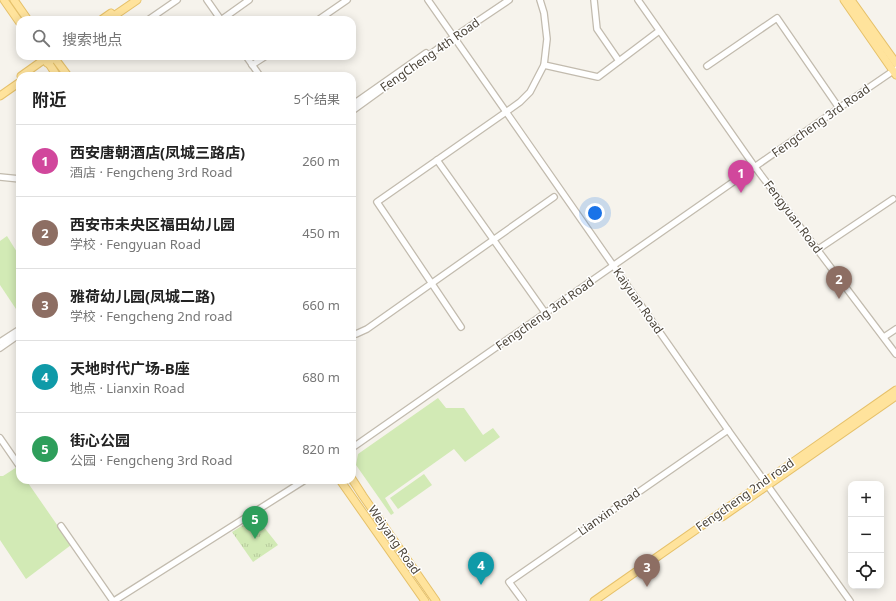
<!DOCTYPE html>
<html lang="zh">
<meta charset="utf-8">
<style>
body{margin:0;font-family:"Noto Sans","Noto Sans SC",sans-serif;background:#f2f2f2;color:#222}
.controls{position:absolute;right:12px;bottom:12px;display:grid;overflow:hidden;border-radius:8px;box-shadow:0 2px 10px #0003}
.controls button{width:36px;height:36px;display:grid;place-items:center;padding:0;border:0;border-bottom:1px solid #e0e0e0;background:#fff;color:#222;font:20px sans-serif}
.you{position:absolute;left:595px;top:213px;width:14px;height:14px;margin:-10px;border:3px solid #fff;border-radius:50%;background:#1a73e8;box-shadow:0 0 0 6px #1a73e833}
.badge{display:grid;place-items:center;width:26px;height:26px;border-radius:50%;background:#d93025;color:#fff;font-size:13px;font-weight:700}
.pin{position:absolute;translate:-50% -33px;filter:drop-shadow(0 1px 2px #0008)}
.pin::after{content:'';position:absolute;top:21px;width:14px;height:12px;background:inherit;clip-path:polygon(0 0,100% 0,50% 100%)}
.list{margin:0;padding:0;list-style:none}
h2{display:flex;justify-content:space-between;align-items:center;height:52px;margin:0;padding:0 16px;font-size:17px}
h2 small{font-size:13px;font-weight:400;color:#767676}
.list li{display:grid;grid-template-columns:26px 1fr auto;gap:12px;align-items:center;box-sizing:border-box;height:72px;padding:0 16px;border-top:1px solid #e0e0e0}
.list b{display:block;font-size:15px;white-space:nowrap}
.list p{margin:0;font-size:13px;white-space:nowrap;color:#767676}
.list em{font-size:13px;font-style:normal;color:#767676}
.icon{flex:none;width:22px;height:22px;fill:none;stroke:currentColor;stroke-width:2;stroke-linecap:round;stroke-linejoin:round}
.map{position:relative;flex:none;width:896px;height:601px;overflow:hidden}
.search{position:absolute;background:#fff;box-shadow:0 2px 10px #0003;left:16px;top:16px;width:340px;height:44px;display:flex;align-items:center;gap:10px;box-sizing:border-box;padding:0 14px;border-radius:12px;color:#767676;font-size:15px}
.panel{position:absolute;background:#fff;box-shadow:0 2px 10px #0003;left:16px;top:72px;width:340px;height:412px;border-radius:12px}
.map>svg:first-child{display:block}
.green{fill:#d2eab5}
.park{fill:url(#park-tufts)}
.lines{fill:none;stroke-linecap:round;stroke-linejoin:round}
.minor-casing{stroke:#c2bbae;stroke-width:8}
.major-casing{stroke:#e6c16a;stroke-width:9}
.minor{stroke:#fff;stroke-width:5.5}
.major{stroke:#ffe39c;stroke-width:7}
.labels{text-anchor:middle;stroke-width:3;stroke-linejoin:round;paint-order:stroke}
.street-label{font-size:12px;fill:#4b4439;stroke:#fff}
</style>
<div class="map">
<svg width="896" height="601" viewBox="0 0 896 601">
<defs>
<pattern id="park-tufts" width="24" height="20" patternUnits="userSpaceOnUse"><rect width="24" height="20" fill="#d2eab5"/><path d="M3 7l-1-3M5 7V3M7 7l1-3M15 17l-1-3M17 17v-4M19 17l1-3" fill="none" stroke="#b6ca9c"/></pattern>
</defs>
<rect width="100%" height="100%" fill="#f6f3ec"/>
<g class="green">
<path d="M7,236L20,257V315L0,285V241Z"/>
<path d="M438,398L446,408H464L483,435L493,428L500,437L465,462L454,449L385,498L394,513L391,515L356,465L358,454Z"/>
<path d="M17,467L20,471V480H26L71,545L26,579L0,540V476H3Z"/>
<path d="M424,474L432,485L398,509L390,498Z"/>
</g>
<path class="park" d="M256,517L278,545L253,562L232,532Z"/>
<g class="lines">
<defs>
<g id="minor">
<path d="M207,0L221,20"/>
<path d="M428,0L728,430L850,601"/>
<path d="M594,0L597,29L619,61"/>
<path d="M638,0L755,167L896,354"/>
<path d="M148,20L177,0"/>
<path d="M221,20L249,0"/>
<path d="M318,20L347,0"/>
<path d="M246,56L260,76"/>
<path d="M252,65L266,56"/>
<path d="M544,65L598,77L659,31"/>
<path d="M707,66L777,18L839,108"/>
<path d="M352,105L426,53"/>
<path d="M352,111L454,37L509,0"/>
<path d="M437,160L546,314"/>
<path d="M0,177L20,179"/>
<path d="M817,250L893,199"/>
<path d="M461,327L377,202L506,112L520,102L530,92L544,65L547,39L544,13L540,0"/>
<path d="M352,334H356L367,329L554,197"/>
<path d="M884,337L896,329"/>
<path d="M0,342L20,329"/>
<path d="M0,348L20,334"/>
<path d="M0,438L20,467"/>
<path d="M352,448L839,108L896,69"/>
<path d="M61,526L113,601"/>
<path d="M114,601L305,480"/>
<path d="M523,601L509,582L728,430"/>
</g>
<g id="major">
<path d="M4,0L20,23"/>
<path d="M14,0L28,20"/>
<path d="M844,0L896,75"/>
<path d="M851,0L896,63"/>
<path d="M101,20L111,13"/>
<path d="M108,20L137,0"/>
<path d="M53,56L68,76"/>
<path d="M46,59L57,76"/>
<path d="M47,63L57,56"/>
<path d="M21,76L49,56"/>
<path d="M0,96L20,82"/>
<path d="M352,479L363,496L436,601"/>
<path d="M340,480L425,601"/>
<path d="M722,517L896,396"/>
<path d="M594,601L896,390"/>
</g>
</defs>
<use href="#minor" class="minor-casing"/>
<use href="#major" class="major-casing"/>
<use href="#minor" class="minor"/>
<use href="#major" class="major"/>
</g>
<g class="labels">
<g class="street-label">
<text transform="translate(430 55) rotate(-35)" y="4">FengCheng 4th Road</text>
<text transform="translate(821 121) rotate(-35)" y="4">Fengcheng 3rd Road</text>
<text transform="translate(793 217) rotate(53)" y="4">Fengyuan Road</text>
<text transform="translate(638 301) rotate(55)" y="4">Kaiyuan Road</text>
<text transform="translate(545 314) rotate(-35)" y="4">Fengcheng 3rd Road</text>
<text transform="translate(745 495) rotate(-35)" y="4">Fengcheng 2nd road</text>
<text transform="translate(609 512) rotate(-35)" y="4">Lianxin Road</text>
<text transform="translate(394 540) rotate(55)" y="4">Weiyang Road</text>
</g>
</g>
</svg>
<div class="controls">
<button>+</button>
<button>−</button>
<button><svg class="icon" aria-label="locate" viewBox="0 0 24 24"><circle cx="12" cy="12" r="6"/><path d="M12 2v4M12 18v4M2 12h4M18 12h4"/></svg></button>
</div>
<div class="you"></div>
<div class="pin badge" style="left:741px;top:193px;background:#d1479c">1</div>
<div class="pin badge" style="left:839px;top:299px;background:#8d6e63">2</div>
<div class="pin badge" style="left:647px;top:587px;background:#8d6e63">3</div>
<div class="pin badge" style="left:481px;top:585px;background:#0f9aa8">4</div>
<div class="pin badge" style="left:255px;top:539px;background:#2e9e5b">5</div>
<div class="search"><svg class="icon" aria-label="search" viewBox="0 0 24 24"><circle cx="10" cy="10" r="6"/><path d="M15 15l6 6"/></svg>搜索地点</div>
<section class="panel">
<h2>附近<small>5个结果</small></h2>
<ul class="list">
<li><span class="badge" style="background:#d1479c">1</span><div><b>西安唐朝酒店(凤城三路店)</b><p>酒店 · Fengcheng 3rd Road</p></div><em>260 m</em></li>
<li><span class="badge" style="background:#8d6e63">2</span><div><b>西安市未央区福田幼儿园</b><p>学校 · Fengyuan Road</p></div><em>450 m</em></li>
<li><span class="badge" style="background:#8d6e63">3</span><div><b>雅荷幼儿园(凤城二路)</b><p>学校 · Fengcheng 2nd road</p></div><em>660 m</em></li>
<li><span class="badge" style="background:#0f9aa8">4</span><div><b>天地时代广场-B座</b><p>地点 · Lianxin Road</p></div><em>680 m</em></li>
<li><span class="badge" style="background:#2e9e5b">5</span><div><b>街心公园</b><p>公园 · Fengcheng 3rd Road</p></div><em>820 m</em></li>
</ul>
</section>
</div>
